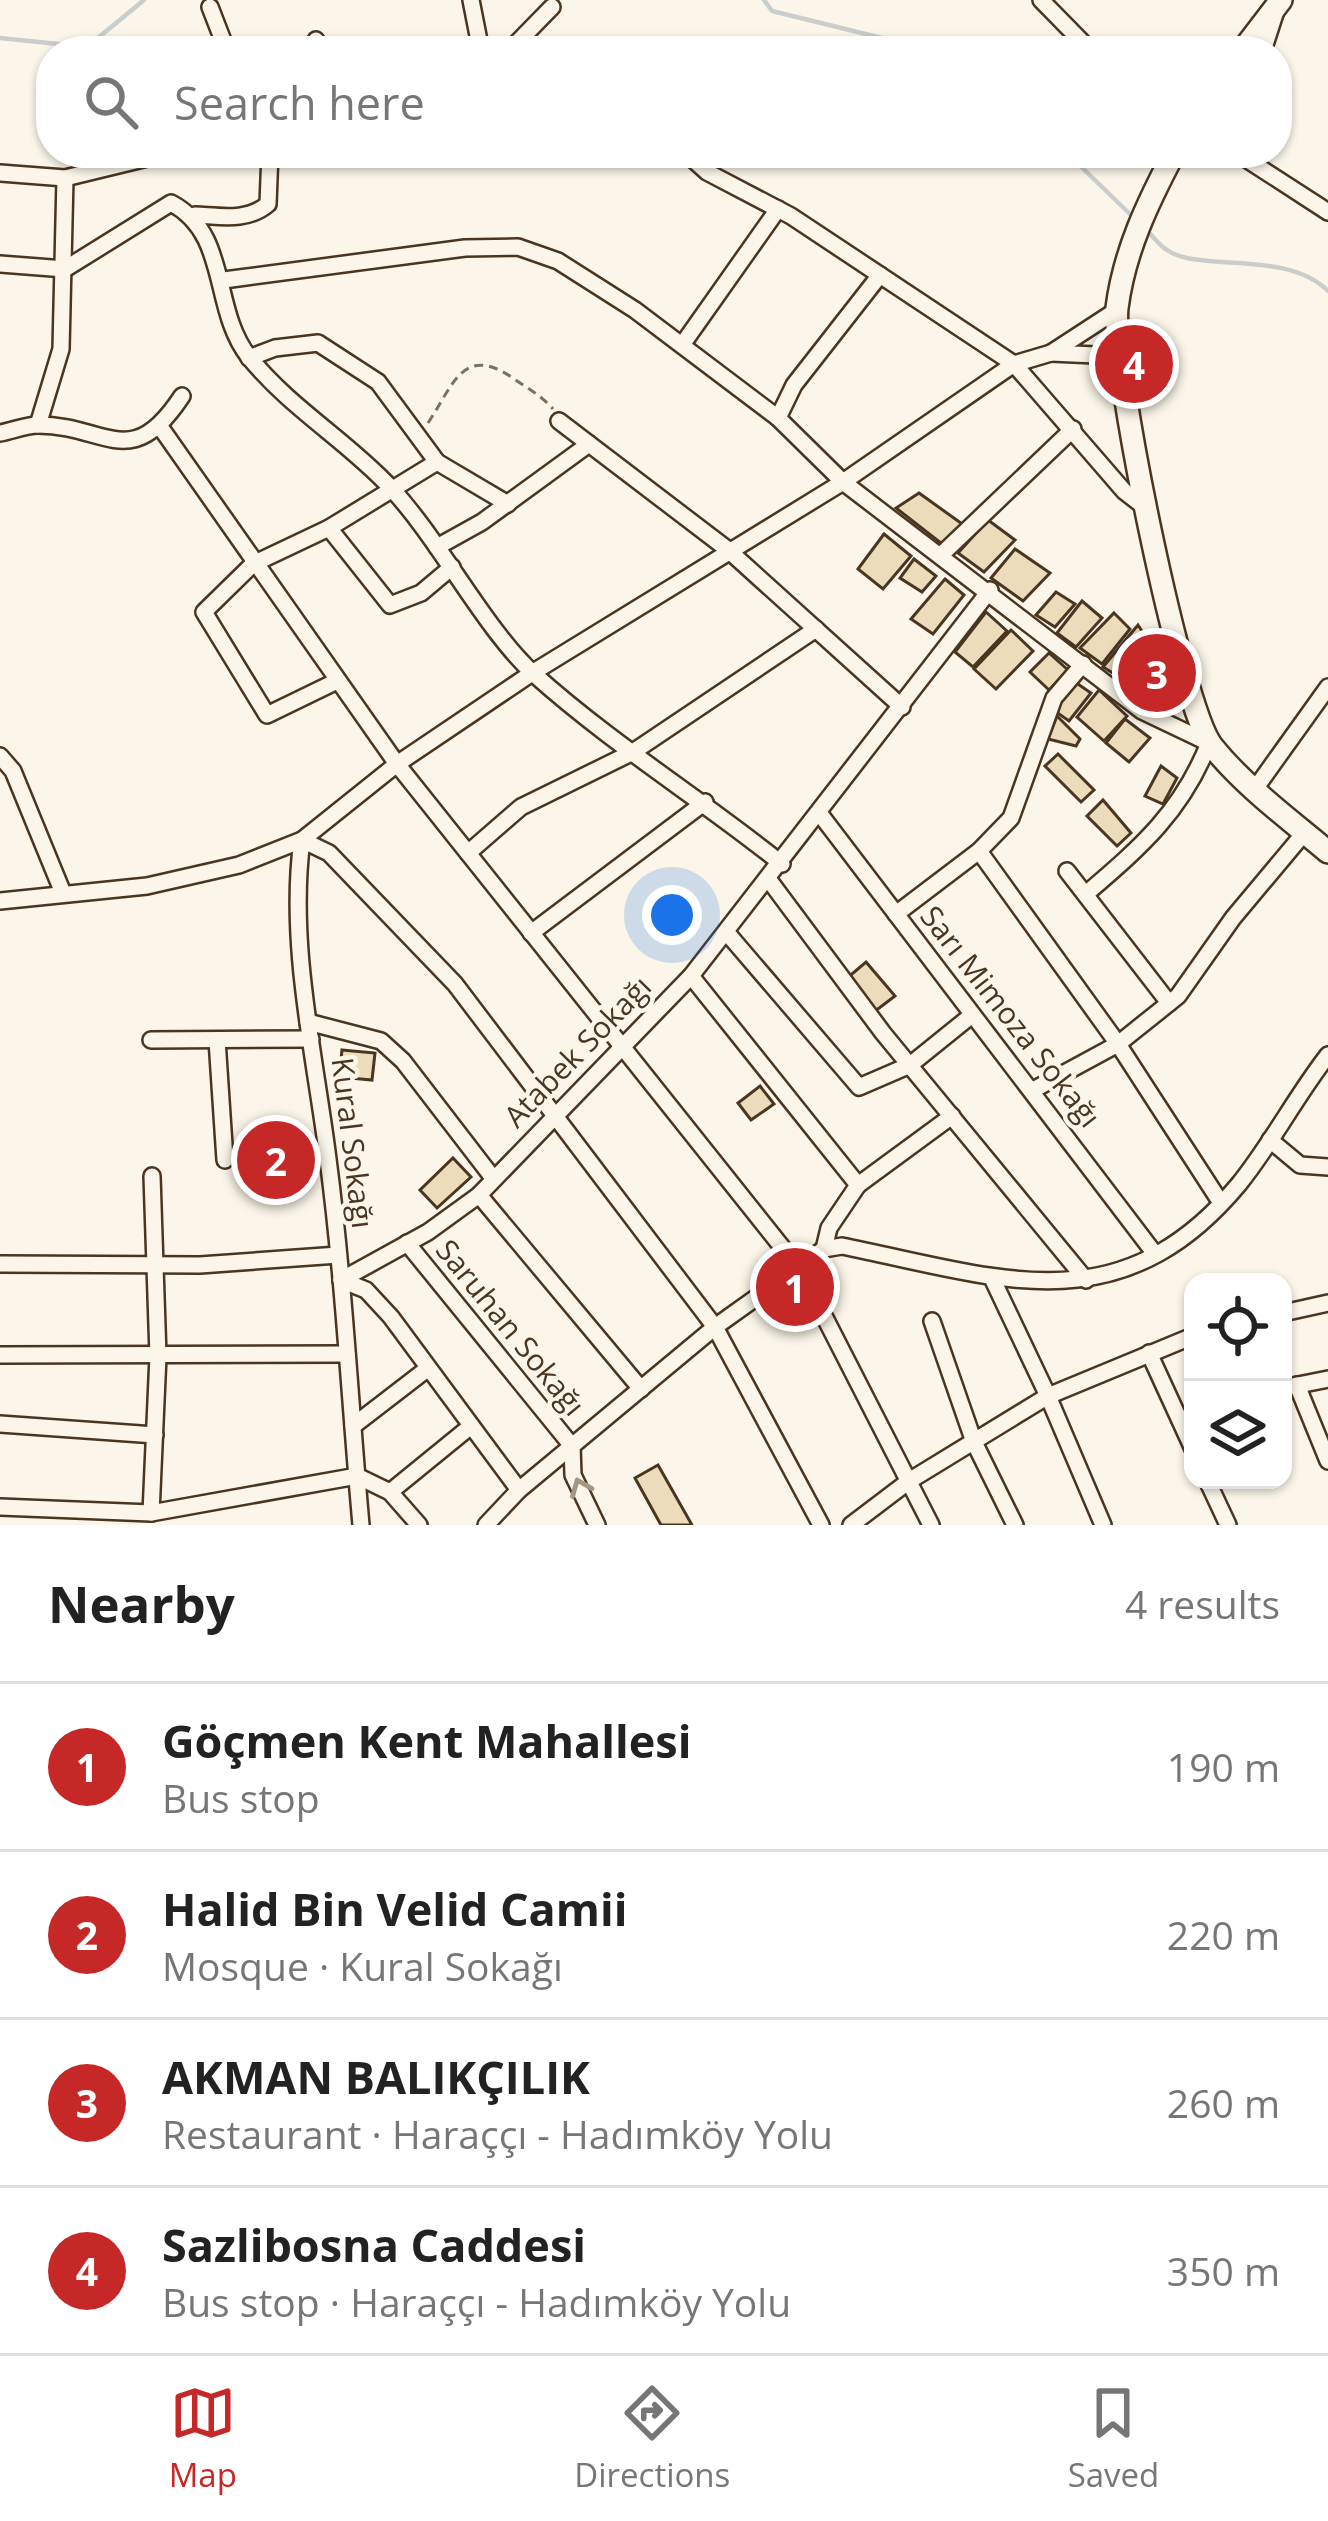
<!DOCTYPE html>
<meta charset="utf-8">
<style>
body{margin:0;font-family:"Open Sans",sans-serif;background:#f2f2f2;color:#222}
.controls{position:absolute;right:36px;bottom:36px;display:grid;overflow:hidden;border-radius:24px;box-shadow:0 3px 9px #0004}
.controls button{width:108px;height:108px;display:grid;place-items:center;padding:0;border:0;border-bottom:3px solid #e0e0e0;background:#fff;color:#222;font:60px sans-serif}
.you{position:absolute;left:672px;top:915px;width:42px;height:42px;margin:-30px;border:9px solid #fff;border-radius:50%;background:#1a73e8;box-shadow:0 0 0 18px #1a73e833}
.badge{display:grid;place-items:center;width:78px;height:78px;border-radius:50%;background:#c62828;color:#fff;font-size:39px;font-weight:700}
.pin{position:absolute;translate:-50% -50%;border:6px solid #fff;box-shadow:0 3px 12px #0006}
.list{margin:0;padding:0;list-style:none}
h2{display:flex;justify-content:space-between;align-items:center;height:156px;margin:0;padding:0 48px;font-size:51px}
h2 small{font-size:39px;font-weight:400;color:#767676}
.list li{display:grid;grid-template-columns:78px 1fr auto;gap:36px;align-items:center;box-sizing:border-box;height:168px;padding:0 48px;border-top:3px solid #e0e0e0}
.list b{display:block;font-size:45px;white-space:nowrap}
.list p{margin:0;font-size:39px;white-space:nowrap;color:#767676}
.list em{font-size:39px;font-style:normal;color:#767676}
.icon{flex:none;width:66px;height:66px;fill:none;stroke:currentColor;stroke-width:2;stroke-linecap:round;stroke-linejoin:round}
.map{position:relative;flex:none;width:1328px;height:1525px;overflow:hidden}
.search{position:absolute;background:#fff;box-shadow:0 3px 9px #0004;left:36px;right:36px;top:36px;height:132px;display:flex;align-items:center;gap:30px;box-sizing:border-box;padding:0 42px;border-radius:48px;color:#767676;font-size:45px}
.sheet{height:828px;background:#fff}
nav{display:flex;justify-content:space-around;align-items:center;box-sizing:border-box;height:168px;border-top:3px solid #e0e0e0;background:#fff;font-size:33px;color:#767676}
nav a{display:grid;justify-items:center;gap:6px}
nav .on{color:#c62828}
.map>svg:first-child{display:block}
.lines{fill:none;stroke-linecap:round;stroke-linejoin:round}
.stream{stroke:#c9cecd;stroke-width:4.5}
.building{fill:#ecdcbc;stroke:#4a3520;stroke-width:3}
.minor-casing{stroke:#4a3520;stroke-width:20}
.major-casing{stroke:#4a3520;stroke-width:26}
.path{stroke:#7f6f5c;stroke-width:3;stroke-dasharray:9 6;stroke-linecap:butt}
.minor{stroke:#fbf6e9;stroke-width:15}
.major{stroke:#fbf6e9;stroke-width:21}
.oneway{stroke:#a29684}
.labels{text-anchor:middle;stroke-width:9;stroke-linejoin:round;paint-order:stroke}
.street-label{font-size:30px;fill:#4a3520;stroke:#fbf6e9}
</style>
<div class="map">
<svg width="1328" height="1525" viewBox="0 0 1328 1525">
<rect width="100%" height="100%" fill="#fbf6e9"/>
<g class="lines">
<g class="stream">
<path d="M764,0L772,11L935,51"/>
<path d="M0,38L87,47L144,0"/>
<path d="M1067,153L1134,218"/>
<path d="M1146,230C1153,236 1159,245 1167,250C1200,273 1286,249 1328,291"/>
</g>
</g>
<g class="building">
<path d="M919,493L965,526L946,547L896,508Z"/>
<path d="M988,520L1015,540L984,572L958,553Z"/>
<path d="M884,534L911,556L883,589L858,569Z"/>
<path d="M1015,549L1050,573L1023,601L991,578Z"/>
<path d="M914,559L936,576L922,592L900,578Z"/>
<path d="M945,579L964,595L933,634L911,619Z"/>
<path d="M1056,592L1075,604L1055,627L1036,615Z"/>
<path d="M1082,601L1102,618L1076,647L1057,633Z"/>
<path d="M986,612L1007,631L973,667L955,652Z"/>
<path d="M1114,613L1130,629L1102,664L1080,648Z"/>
<path d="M1138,625L1147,639L1116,675L1103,667Z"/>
<path d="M1011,630L1033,651L996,689L974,669Z"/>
<path d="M1049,653L1068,670L1049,690L1030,672Z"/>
<path d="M1138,655L1153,667L1140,689L1119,677Z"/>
<path d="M1075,682L1091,693L1069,721L1052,709Z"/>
<path d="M1099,690L1127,716L1104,741L1077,717Z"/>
<path d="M1057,716L1080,739L1076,746L1048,739Z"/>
<path d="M1125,719L1150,738L1129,762L1106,743Z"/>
<path d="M1058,754L1094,790L1081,802L1045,766Z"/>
<path d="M1161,766L1177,778L1163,804L1145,796Z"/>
<path d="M1103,800L1131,833L1117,846L1087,816Z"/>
<path d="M866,962L895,996L874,1012L846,979Z"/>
<path d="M342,1050L375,1053L372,1080L339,1077Z"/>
<path d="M760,1086L774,1104L751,1120L738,1103Z"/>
<path d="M271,1123L313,1164L288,1200L276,1188L270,1196L239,1155Z"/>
<path d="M453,1158L471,1177L437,1208L420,1190Z"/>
<path d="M658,1465L692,1525H661L635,1478Z"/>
</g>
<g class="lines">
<defs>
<g id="minor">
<path d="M471,0L481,51"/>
<path d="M1041,0L1091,51"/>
<path d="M210,7L227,51"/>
<path d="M316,40L320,51"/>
<path d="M509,51L552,7"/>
<path d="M1263,51L1275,14"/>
<path d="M686,153L707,172L791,216L1014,364L1124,491L1147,509"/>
<path d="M1237,153L1328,212"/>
<path d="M0,173L65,178L168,153"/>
<path d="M195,215C220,216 247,222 268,204L270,153"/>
<path d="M0,264L65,269L171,203C230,234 211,309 249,357C290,408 346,440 390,487C440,540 484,629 535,675C612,744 701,799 782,864"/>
<path d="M224,280L465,248L518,247L558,261L635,310L778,418L843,482L1142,711L1209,743C1182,811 1142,846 1087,893"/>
<path d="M1117,310L1051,353L1118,356"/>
<path d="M682,345L778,209"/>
<path d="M249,358L275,348L318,343L378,382L437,462L508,504"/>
<path d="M778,418L794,385L880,275"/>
<path d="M559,421L727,549L902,707"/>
<path d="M38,425L61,349L65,178"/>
<path d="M161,428L397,764L801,1271L931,1525"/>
<path d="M0,433C12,431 26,425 38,425C106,425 131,474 182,396"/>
<path d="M329,528L390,605L421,593L452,567"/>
<path d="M437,547L482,522L589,444"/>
<path d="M942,554L1073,429"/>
<path d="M337,681L267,715L204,612L253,564L329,528L437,462"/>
<path d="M0,756L13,771L63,893"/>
<path d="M1255,789L1328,687"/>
<path d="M820,814L1155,1254"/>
<path d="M979,851L1118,1044L1221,1203"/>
<path d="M468,853L521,807L633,752L816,629"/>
<path d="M1067,871L1169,1003"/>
<path d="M769,880L883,1033L1086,1280"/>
<path d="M0,901L147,886L239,865L302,840L397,764L532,673L843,482L1014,364L1051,353"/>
<path d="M896,914L979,851L1011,818L1054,698L1083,664"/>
<path d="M531,933L705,802"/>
<path d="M728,934L859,1087L910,1065L972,1015"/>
<path d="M691,976L858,1185L829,1228L824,1249"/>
<path d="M308,1022L381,1041L403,1061L493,1178"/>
<path d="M151,1040L311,1039"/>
<path d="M217,1040L225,1160"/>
<path d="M1033,1090L1118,1044L1178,996L1233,918L1305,832"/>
<path d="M1270,1140L1300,1165L1328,1167"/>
<path d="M858,1185L952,1116"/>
<path d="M479,1195L641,1389"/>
<path d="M407,1243L572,1446L573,1475L597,1525"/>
<path d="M0,1264L200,1265L338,1255"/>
<path d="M992,1278L1048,1396L1193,1336"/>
<path d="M341,1280L428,1232L479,1195L691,976L990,590"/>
<path d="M341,1280L366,1290L391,1317L519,1490"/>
<path d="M1283,1313L1328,1303"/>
<path d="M932,1321L974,1442L1015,1525"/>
<path d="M1149,1353L1193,1449"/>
<path d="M0,1355L347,1354"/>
<path d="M1297,1385L1328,1461"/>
<path d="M1283,1388L1328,1379"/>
<path d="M0,1424L155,1435"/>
<path d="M353,1426L427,1369"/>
<path d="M1207,1480L1228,1525"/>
<path d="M390,1492L471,1426"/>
<path d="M0,1507L151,1513L357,1476L390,1492L419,1525"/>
<path d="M151,1513L158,1356L152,1176"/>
<path d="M361,1525C350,1403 344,1281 328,1159C315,1055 288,945 302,840L329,853L455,984L715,1327L821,1525"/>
<path d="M486,1525L519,1490L715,1327L824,1249L842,1246C997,1277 1119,1328 1239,1184C1272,1143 1296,1096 1328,1055"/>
<path d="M851,1525L909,1481L1048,1396L1103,1525"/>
</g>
<g id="major">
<path d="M1242,51L1281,0"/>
<path d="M1174,153C1148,202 1124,252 1117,308C1111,362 1181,707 1212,746C1244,786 1289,819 1328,852"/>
</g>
</defs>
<use href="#minor" class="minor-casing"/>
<use href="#major" class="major-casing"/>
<path class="path" d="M428,423C454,384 463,344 513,378C527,388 542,396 553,409"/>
<use href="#minor" class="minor"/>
<use href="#major" class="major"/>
</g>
<defs><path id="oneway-chevron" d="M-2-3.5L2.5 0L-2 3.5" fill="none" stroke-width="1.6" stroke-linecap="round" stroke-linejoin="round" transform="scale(3)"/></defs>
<use class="oneway" href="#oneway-chevron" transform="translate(580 1487) rotate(-112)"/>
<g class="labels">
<g class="street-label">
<text transform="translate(1010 1017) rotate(52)" y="10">Sarı Mimoza Sokağı</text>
<text transform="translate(578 1052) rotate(-46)" y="10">Atabek Sokağı</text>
<text transform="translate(352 1143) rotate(83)" y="10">Kural Sokağı</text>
<text transform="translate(510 1328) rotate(51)" y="10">Saruhan Sokağı</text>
</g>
</g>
</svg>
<div class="controls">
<button><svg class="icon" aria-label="locate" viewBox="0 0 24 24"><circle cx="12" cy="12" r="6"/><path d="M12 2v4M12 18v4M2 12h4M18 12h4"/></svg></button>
<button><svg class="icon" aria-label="layers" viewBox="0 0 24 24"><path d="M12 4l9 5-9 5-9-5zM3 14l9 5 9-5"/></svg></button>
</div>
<div class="you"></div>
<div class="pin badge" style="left:795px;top:1287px">1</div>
<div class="pin badge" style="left:276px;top:1160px">2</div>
<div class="pin badge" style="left:1157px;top:673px">3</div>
<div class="pin badge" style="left:1134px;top:364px">4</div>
<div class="search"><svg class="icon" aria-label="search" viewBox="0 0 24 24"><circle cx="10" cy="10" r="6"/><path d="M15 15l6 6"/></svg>Search here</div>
</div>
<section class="sheet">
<h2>Nearby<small>4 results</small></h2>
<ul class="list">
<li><span class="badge">1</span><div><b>Göçmen Kent Mahallesi</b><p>Bus stop</p></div><em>190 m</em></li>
<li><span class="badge">2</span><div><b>Halid Bin Velid Camii</b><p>Mosque · Kural Sokağı</p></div><em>220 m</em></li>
<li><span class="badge">3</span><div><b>AKMAN BALIKÇILIK</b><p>Restaurant · Haraççı - Hadımköy Yolu</p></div><em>260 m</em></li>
<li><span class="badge">4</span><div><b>Sazlibosna Caddesi</b><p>Bus stop · Haraççı - Hadımköy Yolu</p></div><em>350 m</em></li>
</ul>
</section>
<nav>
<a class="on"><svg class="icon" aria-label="map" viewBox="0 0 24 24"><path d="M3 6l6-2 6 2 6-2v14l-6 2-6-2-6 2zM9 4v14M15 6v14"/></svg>Map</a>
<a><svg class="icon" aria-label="directions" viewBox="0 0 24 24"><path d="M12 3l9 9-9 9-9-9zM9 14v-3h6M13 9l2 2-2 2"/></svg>Directions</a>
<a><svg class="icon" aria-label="saved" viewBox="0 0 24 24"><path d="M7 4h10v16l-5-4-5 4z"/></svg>Saved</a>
</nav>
